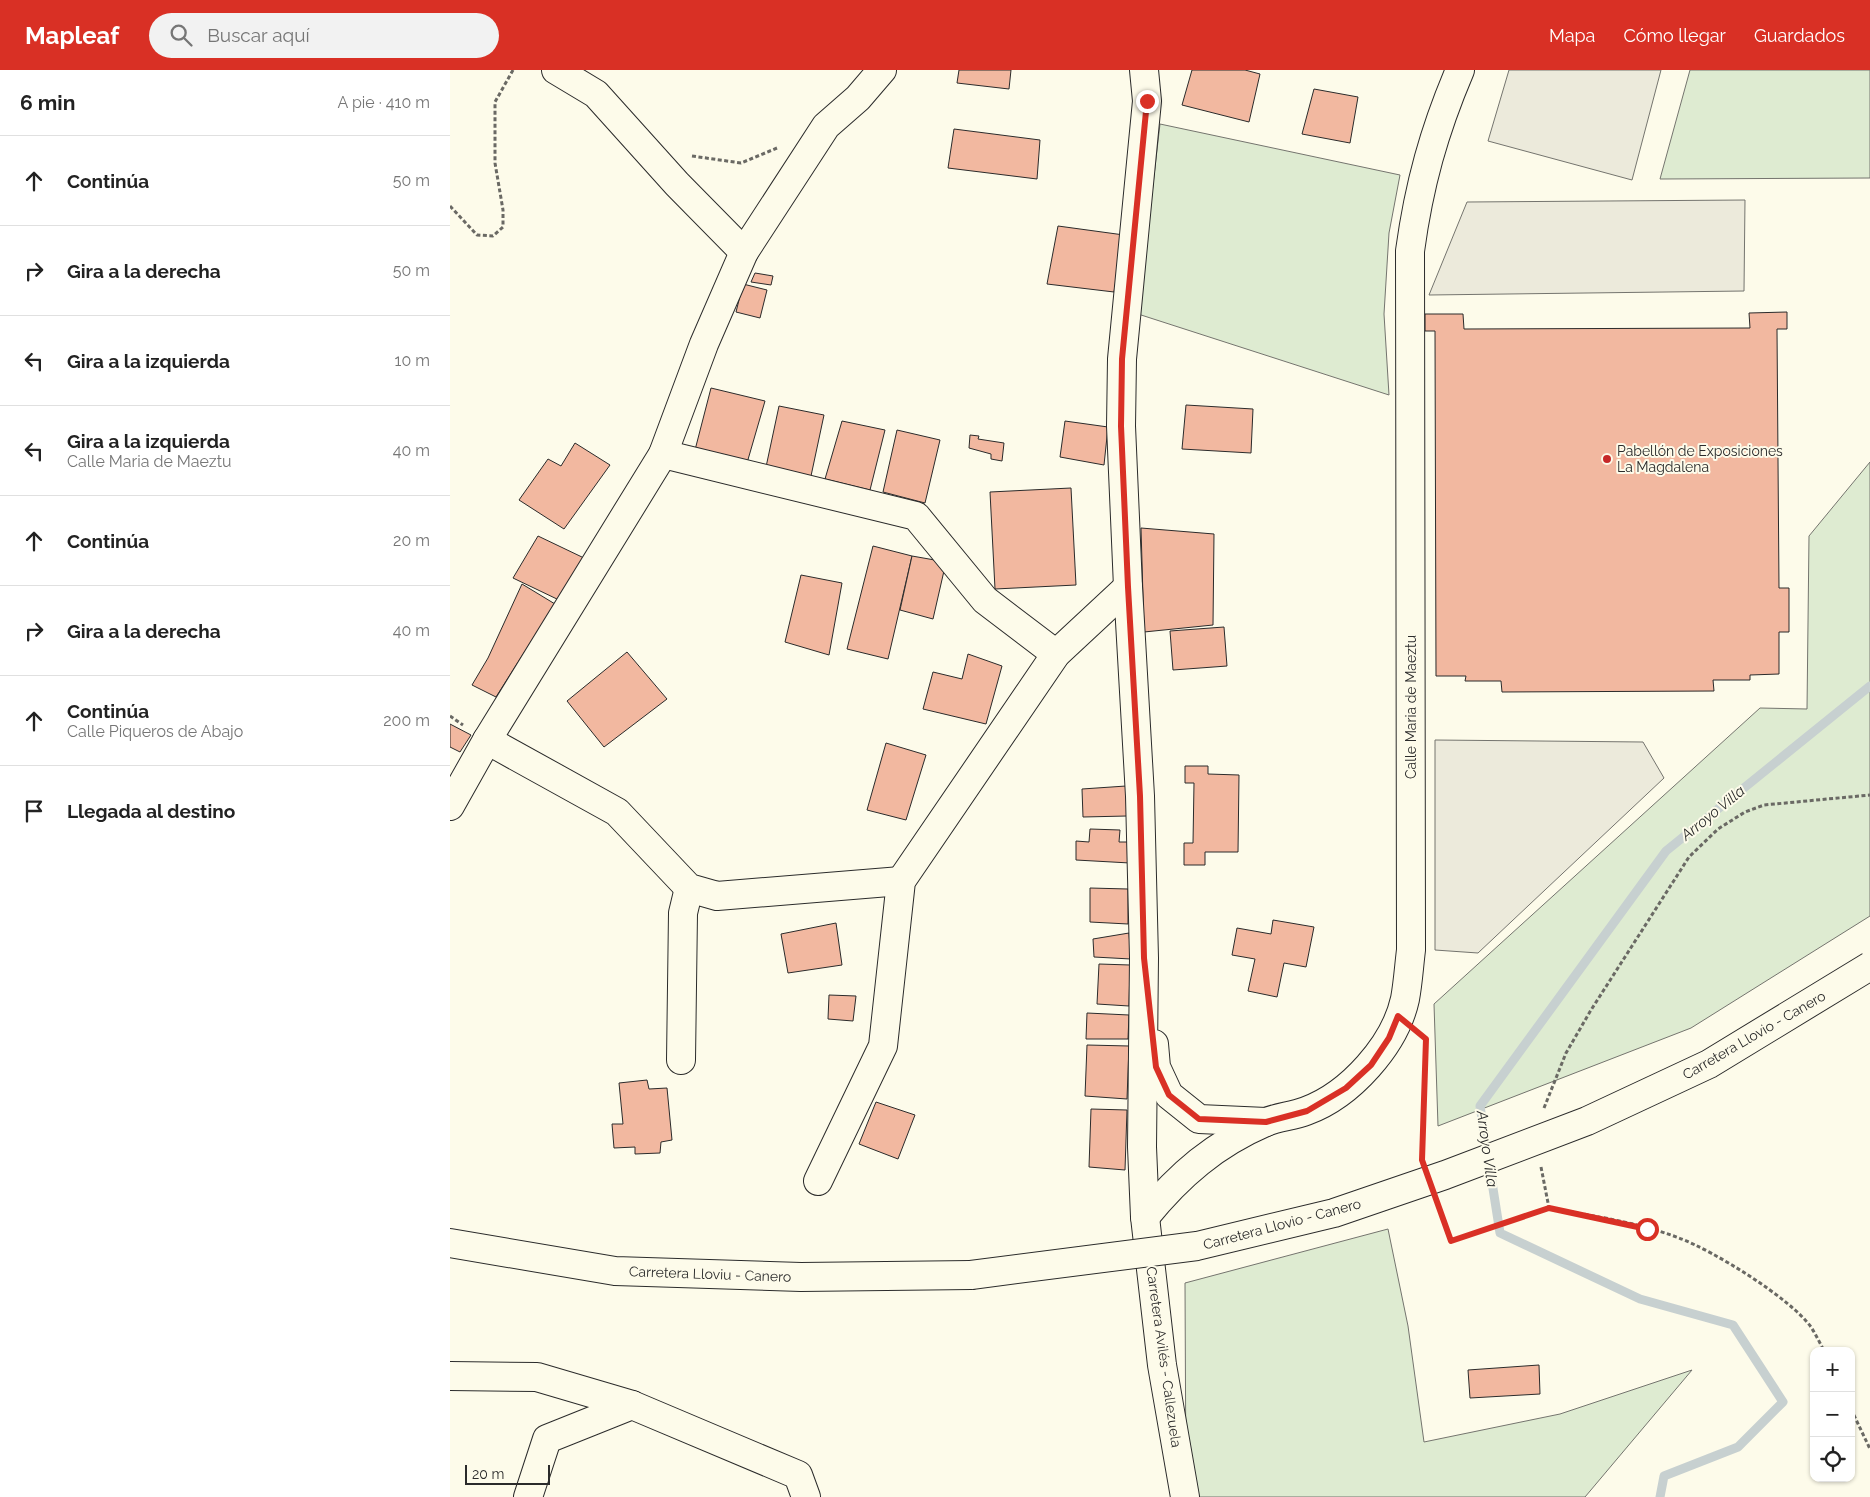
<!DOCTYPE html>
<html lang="es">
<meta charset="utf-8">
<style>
body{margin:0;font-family:Raleway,sans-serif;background:#f2f2f2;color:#222}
.controls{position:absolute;right:15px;bottom:15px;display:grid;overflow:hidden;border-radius:10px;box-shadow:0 1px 4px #0004}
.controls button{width:45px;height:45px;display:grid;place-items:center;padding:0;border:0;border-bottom:1px solid #e0e0e0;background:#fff;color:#222;font:25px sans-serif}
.scale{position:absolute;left:15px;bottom:12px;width:85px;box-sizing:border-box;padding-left:5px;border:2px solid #2b2b2b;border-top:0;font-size:14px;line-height:18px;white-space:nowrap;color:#2b2b2b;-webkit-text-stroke:4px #fdfbea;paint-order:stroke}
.stop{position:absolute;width:15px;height:15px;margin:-11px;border:4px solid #d93025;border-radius:50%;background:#fff}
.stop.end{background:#d93025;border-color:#fff;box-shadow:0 1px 5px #0008}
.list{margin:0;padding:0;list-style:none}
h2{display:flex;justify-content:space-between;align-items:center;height:65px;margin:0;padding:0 20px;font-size:21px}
h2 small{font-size:16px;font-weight:400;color:#767676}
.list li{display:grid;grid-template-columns:32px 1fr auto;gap:15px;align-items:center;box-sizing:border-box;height:90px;padding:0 20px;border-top:1px solid #e0e0e0}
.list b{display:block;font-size:19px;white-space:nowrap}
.list p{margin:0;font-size:16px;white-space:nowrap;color:#767676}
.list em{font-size:16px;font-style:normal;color:#767676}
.icon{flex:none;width:28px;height:28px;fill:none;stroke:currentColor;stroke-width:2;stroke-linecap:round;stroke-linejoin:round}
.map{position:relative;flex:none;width:1420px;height:1427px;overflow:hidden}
header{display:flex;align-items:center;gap:30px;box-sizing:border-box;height:70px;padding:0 25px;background:#d93025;color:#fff}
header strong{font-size:24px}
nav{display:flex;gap:28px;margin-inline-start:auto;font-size:18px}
.search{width:350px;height:45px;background:#f2f2f2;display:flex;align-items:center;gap:12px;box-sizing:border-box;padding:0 18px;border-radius:28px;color:#767676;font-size:19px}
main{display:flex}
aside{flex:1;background:#fff}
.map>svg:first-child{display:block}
.green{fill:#deebd1;stroke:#74746e}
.parking{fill:#eceadb;stroke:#74746e}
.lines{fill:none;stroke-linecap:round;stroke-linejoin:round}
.stream{stroke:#c7d0d0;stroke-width:9}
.building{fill:#f2b8a0;stroke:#2b2b2b}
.minor-casing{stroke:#2b2b2b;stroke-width:30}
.highway-casing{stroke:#2b2b2b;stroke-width:30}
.path{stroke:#6a6964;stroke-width:3;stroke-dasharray:4 2.5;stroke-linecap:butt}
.minor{stroke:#fdfbea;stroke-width:28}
.highway{stroke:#fdfbea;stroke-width:28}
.highway-bridge-casing{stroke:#2b2b2b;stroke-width:30;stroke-linecap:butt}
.highway-bridge{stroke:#fdfbea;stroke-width:28}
.route{stroke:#d93025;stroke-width:6}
.poi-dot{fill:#c62828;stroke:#fdfbea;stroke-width:2}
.labels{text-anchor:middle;stroke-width:4;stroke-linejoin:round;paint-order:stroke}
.poi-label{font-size:14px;fill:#2b2b2b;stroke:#fdfbea;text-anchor:start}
.street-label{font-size:14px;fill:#2b2b2b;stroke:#fdfbea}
.water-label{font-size:15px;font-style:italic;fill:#2b2b2b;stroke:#fdfbea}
</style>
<header>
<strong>Mapleaf</strong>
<div class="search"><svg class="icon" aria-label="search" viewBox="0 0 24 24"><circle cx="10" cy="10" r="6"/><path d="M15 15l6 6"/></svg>Buscar aquí</div>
<nav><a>Mapa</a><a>Cómo llegar</a><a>Guardados</a></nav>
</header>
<main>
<aside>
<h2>6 min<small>A pie · 410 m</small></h2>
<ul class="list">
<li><svg class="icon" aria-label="ahead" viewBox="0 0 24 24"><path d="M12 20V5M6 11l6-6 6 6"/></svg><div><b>Continúa</b></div><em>50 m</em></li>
<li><svg class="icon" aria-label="right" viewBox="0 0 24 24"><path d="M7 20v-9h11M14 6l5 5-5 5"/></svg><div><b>Gira a la derecha</b></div><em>50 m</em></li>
<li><svg class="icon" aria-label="left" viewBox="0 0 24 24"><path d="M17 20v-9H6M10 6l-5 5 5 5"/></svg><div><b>Gira a la izquierda</b></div><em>10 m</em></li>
<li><svg class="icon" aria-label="left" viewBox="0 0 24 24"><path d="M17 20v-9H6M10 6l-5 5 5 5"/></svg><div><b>Gira a la izquierda</b><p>Calle Maria de Maeztu</p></div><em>40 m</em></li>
<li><svg class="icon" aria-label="ahead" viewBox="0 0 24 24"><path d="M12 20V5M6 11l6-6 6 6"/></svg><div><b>Continúa</b></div><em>20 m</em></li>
<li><svg class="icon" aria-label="right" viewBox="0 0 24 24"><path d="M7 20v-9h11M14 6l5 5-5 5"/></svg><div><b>Gira a la derecha</b></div><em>40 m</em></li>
<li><svg class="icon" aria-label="ahead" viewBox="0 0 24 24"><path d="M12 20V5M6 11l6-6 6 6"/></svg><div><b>Continúa</b><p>Calle Piqueros de Abajo</p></div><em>200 m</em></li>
<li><svg class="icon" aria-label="arrive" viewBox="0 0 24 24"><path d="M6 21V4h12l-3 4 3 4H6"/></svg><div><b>Llegada al destino</b></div></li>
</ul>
</aside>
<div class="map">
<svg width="1420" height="1427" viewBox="0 0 1420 1427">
<rect width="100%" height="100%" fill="#fdfbea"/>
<g class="green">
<path d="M1240,0H1420V108L1210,109Z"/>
<path d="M710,54L950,105L939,163L934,244L939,325L688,244Z"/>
<path d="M1420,392V846L1241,958L988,1056L984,934L1310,638L1357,639L1359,466Z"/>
<path d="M938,1159L958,1256L974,1372L1110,1344L1242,1300L1135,1427H736L735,1213Z"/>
</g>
<g class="parking">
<path d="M1059,0H1211L1182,110L1038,71Z"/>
<path d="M1295,130L1294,221L979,225L1017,132Z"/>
<path d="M985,670L1193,672L1214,708L1028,883L985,880Z"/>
</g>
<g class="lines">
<path class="stream" d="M1210,1427L1214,1406L1288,1377L1333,1332L1283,1255L1190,1229L1050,1163L1030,1036L1216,781L1420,616"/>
</g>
<g class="building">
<path d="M509,0H561L559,19L507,13Z"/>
<path d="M742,0H795L810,4L799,52L732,35Z"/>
<path d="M864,19L908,27L900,73L852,64Z"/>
<path d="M504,59L590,70L587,109L498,98Z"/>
<path d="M608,156L674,165L664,222L597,214Z"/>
<path d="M305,203L323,206L321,215L301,212Z"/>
<path d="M293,214L317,220L310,248L286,242Z"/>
<path d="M1337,242V259H1327L1329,518H1339V562H1329V604L1300,605V610H1263L1264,621L1052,622L1051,611H1015L1016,606H986L985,261H975V244H1013L1014,259L1300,258L1299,243Z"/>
<path d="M261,318L315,331L297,393L245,380Z"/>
<path d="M736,335L803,339L801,383L732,379Z"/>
<path d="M329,336L374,345L361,406L316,397Z"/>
<path d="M392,351L435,360L420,420L375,409Z"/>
<path d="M615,351L658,357L654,395L610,387Z"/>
<path d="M447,360L490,370L475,433L433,422Z"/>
<path d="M520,365L529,366L528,369L554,373L552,391L541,389V384L519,378Z"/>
<path d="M125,373L160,395L114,459L69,430L98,389L111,396Z"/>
<path d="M621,418L626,515L545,519L540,422Z"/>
<path d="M691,458L764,464L763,555L694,562Z"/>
<path d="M88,466L134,488L109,530L63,508Z"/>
<path d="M423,476L462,486L438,589L397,579Z"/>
<path d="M462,486L496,492L483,549L450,540Z"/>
<path d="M351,505L392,513L379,585L335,572Z"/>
<path d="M72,514L105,534L46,627L22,615L38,588Z"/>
<path d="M774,557L777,596L723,600L720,561Z"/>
<path d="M177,582L217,629L154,677L117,631Z"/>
<path d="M518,584L552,596L536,654L473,639L483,602L512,609Z"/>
<path d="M0,654L21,665L10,682L0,677Z"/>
<path d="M436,673L476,685L456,750L417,740Z"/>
<path d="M735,696H758V704L789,705L788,782H755V795H734V773H743L744,713H735Z"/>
<path d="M676,716L677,746L633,747L632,719Z"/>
<path d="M640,759L670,760L669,772H680V793L626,790V771L639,772Z"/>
<path d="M640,818L678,819V854L640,852Z"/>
<path d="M823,850L864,857L856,897L834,893L827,927L798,921L805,889L782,885L787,858L821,864Z"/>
<path d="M386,853L392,895L338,903L331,864Z"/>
<path d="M679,863L681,889L644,887L643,869Z"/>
<path d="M649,894L680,895L679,936L647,934Z"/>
<path d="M379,925L406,926L403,951L378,949Z"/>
<path d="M637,943L679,945L678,969H636Z"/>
<path d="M637,975L679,976L677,1029L635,1026Z"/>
<path d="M197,1010L199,1019L217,1018L222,1070L211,1072L210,1083L185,1084V1077L164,1078L162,1054H173L169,1013Z"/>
<path d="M426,1032L465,1045L448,1089L409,1074Z"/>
<path d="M641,1039L677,1040L675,1100L639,1097Z"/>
<path d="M1089,1295L1090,1324L1020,1328L1018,1300Z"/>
</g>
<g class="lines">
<defs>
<g id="minor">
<path d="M106,0L146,24L227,114L294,182"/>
<path d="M694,0L697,31L672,289L671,356L678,517L690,726L694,888L692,1077L695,1147L712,1295L735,1427"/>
<path d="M213,384L466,446L535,530L606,584"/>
<path d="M37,670L167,742L239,818L267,826L451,811"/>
<path d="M0,736L37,670L213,384L254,274L294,182L376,56L408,28L432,0"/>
<path d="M704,974L706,997L719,1025L749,1049L816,1052"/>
<path d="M231,990L233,843L239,818"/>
<path d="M368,1111L433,976L451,811L606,584L678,517"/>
<path d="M695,1147C729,1105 765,1074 816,1052C828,1047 843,1046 856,1041C900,1025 945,975 955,929C958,913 959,896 961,880L960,181C969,115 984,61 1010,0"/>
<path d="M0,1306L87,1307L182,1335"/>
<path d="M78,1427L97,1369L182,1335L348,1405L356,1427"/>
</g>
<path id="highway" d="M0,1173L165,1201L351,1207L521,1205"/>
</defs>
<use href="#minor" class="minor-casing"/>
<use href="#highway" class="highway-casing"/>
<g class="path">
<path d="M242,86L291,93L327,78"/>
<path d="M0,136L27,165L43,166L53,157V140L45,93V32L63,0"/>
<path d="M0,646L13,655"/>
<path d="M972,965L976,969L972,1085"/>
<path d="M1094,1038L1116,983L1141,940L1239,787L1268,759L1295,742L1314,735L1420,725"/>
<path d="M1091,1097L1099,1138C1142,1146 1188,1152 1229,1168C1264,1181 1340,1228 1361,1257C1366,1265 1370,1273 1374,1281"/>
<path d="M988,1135L1001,1171L1099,1138"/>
<path d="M1401,1339L1420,1379"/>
</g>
<use href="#minor" class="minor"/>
<use href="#highway" class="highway"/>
<defs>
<path id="highway-bridge" d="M521,1205L747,1176L884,1143L995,1105L1137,1051L1259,994L1420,896"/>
</defs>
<use href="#highway-bridge" class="highway-bridge-casing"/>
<use href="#highway-bridge" class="highway-bridge"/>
</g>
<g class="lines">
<path class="route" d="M697,31L672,289L671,356L678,517L690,726L694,888L706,997L719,1025L749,1049L816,1052L857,1041L896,1018L921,995L939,968L948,946L976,969L972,1090L1001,1171L1099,1138L1197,1159"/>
</g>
<circle class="poi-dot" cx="1157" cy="389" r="5"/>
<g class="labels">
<g class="poi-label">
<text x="1167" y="386">Pabellón de Exposiciones<tspan x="1167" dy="16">La Magdalena</tspan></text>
</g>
<g class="street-label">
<text transform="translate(961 637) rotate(-90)" y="5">Calle Maria de Maeztu</text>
<text transform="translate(1304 965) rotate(-30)" y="5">Carretera Llovio - Canero</text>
<text transform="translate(832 1154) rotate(-15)" y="5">Carretera Llovio - Canero</text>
<text transform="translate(260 1204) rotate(2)" y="5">Carretera Lloviu - Canero</text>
<text transform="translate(714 1287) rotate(82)" y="5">Carretera Avilés - Callezuela</text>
</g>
<g class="water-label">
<text transform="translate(1263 743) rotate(-39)" y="5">Arroyo Villa</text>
<text transform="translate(1037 1079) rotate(82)" y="5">Arroyo Villa</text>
</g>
</g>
</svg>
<div class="controls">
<button>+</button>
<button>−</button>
<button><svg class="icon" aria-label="locate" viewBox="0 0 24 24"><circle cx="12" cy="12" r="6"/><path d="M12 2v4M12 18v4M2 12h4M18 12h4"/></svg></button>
</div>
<div class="scale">20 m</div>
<div class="stop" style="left:1197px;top:1159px"></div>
<div class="stop end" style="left:697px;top:31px"></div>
</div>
</main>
